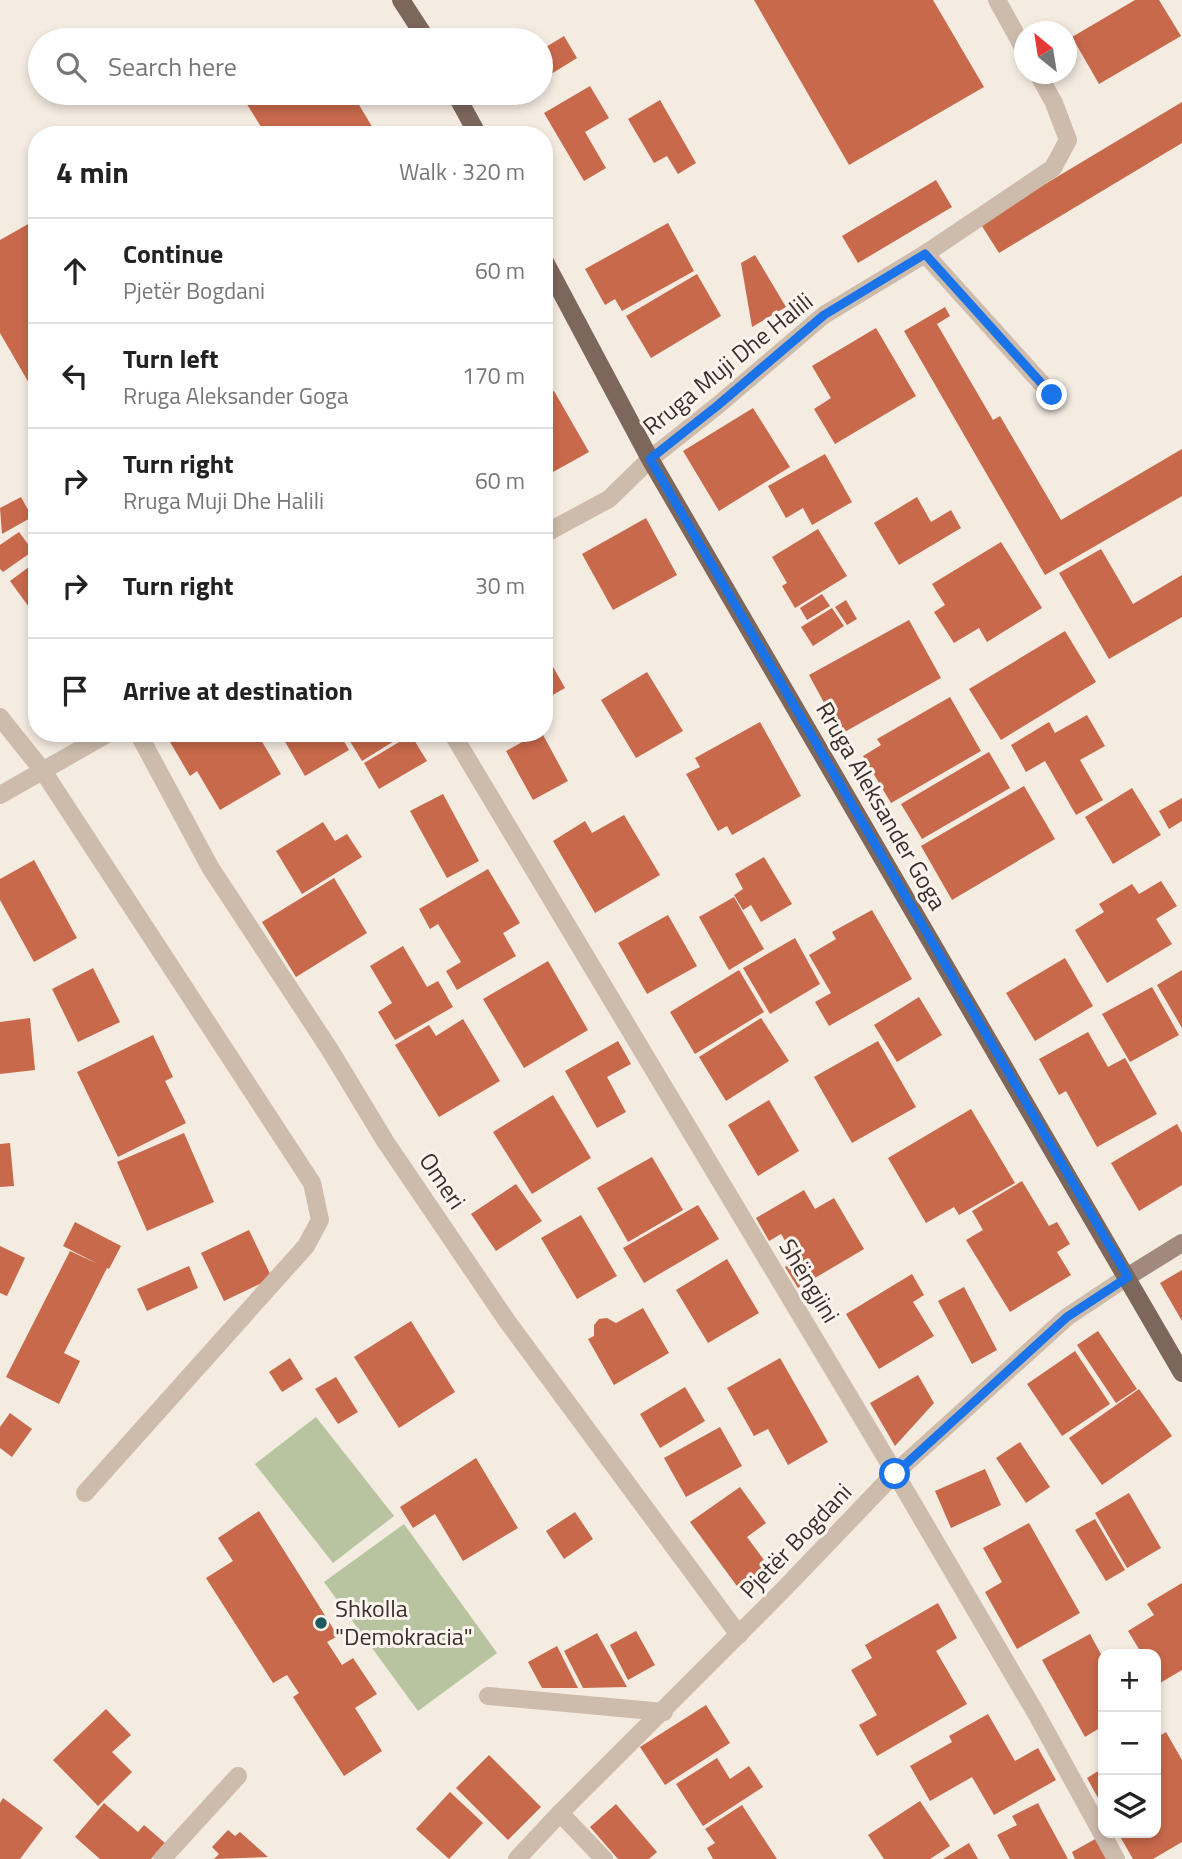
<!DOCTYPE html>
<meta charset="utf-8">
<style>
body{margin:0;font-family:"Titillium Web",sans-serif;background:#f6f6f6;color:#222}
.controls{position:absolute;right:21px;bottom:21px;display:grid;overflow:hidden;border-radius:14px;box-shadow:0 4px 10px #0003}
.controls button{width:63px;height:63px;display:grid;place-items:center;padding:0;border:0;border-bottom:2px solid #e0e0e0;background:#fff;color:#222;font:35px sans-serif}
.compass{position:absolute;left:1014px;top:21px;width:63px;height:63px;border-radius:50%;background:#fff;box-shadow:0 4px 10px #0003;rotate:330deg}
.stop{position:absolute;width:21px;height:21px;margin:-16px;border:5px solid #1a73e8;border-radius:50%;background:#fff}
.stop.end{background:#1a73e8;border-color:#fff;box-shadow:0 2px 7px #0008}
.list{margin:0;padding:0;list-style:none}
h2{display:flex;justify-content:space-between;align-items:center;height:91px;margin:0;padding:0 28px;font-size:30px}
h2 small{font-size:23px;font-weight:400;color:#767676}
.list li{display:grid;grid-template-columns:46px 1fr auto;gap:21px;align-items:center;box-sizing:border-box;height:105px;padding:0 28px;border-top:2px solid #e0e0e0}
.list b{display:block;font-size:26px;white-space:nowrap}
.list p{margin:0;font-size:23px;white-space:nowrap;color:#767676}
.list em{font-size:23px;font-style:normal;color:#767676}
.icon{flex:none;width:38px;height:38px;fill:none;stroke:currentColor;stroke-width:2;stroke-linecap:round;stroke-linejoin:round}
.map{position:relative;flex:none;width:1182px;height:1859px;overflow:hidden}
.search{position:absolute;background:#fff;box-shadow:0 4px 10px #0003;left:28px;top:28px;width:525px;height:77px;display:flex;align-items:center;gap:18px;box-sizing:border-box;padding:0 24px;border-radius:38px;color:#767676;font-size:26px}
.panel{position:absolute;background:#fff;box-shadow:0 4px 10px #0003;left:28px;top:126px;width:525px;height:616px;border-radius:28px}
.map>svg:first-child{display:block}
.grass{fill:#b8c4a0}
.building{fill:#c8694b}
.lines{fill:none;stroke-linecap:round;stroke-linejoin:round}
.lane{stroke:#cdbbac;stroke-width:18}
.street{stroke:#cdbbac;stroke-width:18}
.secondary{stroke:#a18a7d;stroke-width:18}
.primary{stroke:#7d675c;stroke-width:18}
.route{stroke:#1a73e8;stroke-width:9}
.poi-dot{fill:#1f5a5e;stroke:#fbf5ee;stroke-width:2.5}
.labels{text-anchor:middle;stroke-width:6;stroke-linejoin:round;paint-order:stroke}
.street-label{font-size:24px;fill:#3b302b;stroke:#fbf5ee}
.poi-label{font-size:24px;fill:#3b302b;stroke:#fbf5ee;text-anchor:start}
</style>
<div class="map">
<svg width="1182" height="1859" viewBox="0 0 1182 1859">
<rect width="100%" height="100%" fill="#f4ebe1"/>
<g class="grass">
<path d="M316,1417L394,1516L333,1563L255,1464Z"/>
<path d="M404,1524L497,1653L418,1711L324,1582Z"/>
</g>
<g class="building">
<path d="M754,0H933L984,87L849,165Z"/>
<path d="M1135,0H1159L1181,36L1099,84L1072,37Z"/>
<path d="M564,36L577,58L548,76L541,64V50Z"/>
<path d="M590,86L609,118L585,132L606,168L584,181L544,113Z"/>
<path d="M240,93H352L377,135H266Z"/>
<path d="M660,100L696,163L678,174L667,156L654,163L628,119Z"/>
<path d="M1182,102V143L999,253L980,223Z"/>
<path d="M936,180L952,207L858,263L842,236Z"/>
<path d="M37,219V397L0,333V240Z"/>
<path d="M668,223L694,271L622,311L615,299L605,305L585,269Z"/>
<path d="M755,255L786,307L752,327L741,263Z"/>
<path d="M697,274L721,316L651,358L626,316Z"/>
<path d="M945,307L950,316L937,324L993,420L1000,416L1061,520L1182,449V496L1045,575L904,331Z"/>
<path d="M876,328L916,396L835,444L814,409L831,398L812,366Z"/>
<path d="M554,391L589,452L544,477V396Z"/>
<path d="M753,408L790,467L719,511L683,451Z"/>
<path d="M825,454L852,502L812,525L803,508L786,518L768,486Z"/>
<path d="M21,497L32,517L2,534L0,508Z"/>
<path d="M917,497L931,522L951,510L961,528L899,565L874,523Z"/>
<path d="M646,518L677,575L613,610L582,554Z"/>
<path d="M818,529L847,576L795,608L782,586L787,583L772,557Z"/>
<path d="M19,532L33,551L3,572L0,569V545Z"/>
<path d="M1001,542L1042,608L987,642L979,628L954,643L934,612L945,605L932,584Z"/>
<path d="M1101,549L1133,604L1182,575V617L1109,659L1059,573Z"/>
<path d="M37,561V618L10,581Z"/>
<path d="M822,594L830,606L807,620L800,608Z"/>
<path d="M846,600L857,619L847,625L835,607Z"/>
<path d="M832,608L844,626L813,646L801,627Z"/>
<path d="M909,620L941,678L841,734L809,675Z"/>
<path d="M1065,631L1096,682L1001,740L969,689Z"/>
<path d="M544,651L565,688L544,700Z"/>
<path d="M647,672L683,731L636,758L601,700Z"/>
<path d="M950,697L981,751L891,803L863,756L881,745L877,739Z"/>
<path d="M1087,715L1105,746L1080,760L1103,800L1076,815L1045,761L1026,772L1011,745L1049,722L1055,733Z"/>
<path d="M760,722L801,796L732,835L727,826L718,831L686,774L700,767L695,758Z"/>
<path d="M184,733H257L281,774L220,810L197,771L190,776L170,742Z"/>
<path d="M280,733H339L349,750L305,776Z"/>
<path d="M345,733H407L362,761Z"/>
<path d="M538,733H542L568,781L533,800L506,751Z"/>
<path d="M411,735L427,761L379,789L364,763Z"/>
<path d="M989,752L1010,788L922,839L901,804Z"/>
<path d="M1024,786L1055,839L952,900L921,846Z"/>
<path d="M1132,788L1161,835L1113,864L1085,817Z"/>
<path d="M443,794L479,861L447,878L410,811Z"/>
<path d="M1182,798V821L1169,829L1159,811Z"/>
<path d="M624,815L660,875L595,913L553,841L585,821L592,833Z"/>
<path d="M323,822L335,841L347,834L362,857L302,894L276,851Z"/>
<path d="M764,857L792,904L761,922L751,905L743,910L734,895L743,889L735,874Z"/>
<path d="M34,860L77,938L34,962L0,900V879Z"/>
<path d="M488,869L520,923L503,933L516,956L457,990L446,971L461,962L438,924L430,929L419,909Z"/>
<path d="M334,878L367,933L296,977L262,922Z"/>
<path d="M1161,881L1177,906L1156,919L1172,944L1107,983L1075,930L1104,912L1099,904L1132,884L1139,894Z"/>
<path d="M734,897L764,949L729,970L699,917Z"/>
<path d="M872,910L912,979L829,1026L815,1002L831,993L809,955L836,939L832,932Z"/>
<path d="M668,915L697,966L647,994L618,943Z"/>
<path d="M795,938L820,984L770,1014L743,968Z"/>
<path d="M403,946L427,987L438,981L453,1007L395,1040L378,1012L392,1003L370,966Z"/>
<path d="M1065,958L1093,1006L1035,1041L1006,993Z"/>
<path d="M548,961L588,1030L524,1068L483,999Z"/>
<path d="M93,968L120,1022L78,1042L52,989Z"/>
<path d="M739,970L764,1012L695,1054L670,1012Z"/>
<path d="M1182,970V1028L1157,985Z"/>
<path d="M1152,987L1179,1035L1130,1062L1102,1014Z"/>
<path d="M919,997L942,1035L897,1062L874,1025Z"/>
<path d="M30,1018L35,1070L0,1074V1022Z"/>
<path d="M761,1018L789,1061L726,1101L699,1057Z"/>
<path d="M463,1019L500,1081L439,1117L395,1045L429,1025L436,1036Z"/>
<path d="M1088,1032L1108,1067L1125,1058L1157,1114L1097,1147L1066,1091L1059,1095L1039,1059Z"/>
<path d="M153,1035L173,1077L165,1081L186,1123L118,1157L77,1072Z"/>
<path d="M618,1041L631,1064L607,1077L626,1112L597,1128L565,1071Z"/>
<path d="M878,1041L916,1107L852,1143L814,1077Z"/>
<path d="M553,1095L591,1158L532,1194L493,1132Z"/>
<path d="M769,1100L799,1151L758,1176L728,1125Z"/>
<path d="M971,1109L1015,1183L959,1215L954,1207L926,1223L888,1158Z"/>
<path d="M1177,1124L1182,1133V1185L1139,1211L1111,1163Z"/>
<path d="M184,1133L214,1202L147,1231L117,1162Z"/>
<path d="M10,1143L14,1186L0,1187V1144Z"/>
<path d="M652,1157L683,1210L628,1242L597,1188Z"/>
<path d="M1022,1181L1049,1226L1057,1222L1070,1244L1057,1252L1071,1275L1010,1312L966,1240L983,1230L972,1211Z"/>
<path d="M516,1184L542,1221L496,1251L471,1214Z"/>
<path d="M804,1190L815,1209L834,1198L864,1249L798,1288L785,1267L797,1260L781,1234L769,1241L756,1218Z"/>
<path d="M698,1205L719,1239L644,1283L623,1248Z"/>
<path d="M581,1215L617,1276L577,1299L541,1238Z"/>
<path d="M75,1222L121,1246L109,1269L107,1268L64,1353L80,1361L59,1404L6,1377L70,1251L98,1264L63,1246Z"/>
<path d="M249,1230L272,1278L224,1301L201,1253Z"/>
<path d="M0,1246L25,1258L7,1296L0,1293Z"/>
<path d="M727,1259L759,1313L708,1343L676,1290Z"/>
<path d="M189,1266L198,1288L147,1311L137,1289Z"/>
<path d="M1182,1270V1321L1160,1283Z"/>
<path d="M912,1274L924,1295L913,1302L934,1336L879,1369L846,1314Z"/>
<path d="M964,1287L997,1350L972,1364L938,1301Z"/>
<path d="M643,1308L669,1353L614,1385L588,1339L594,1336V1325L599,1319L607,1318L616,1323Z"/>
<path d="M411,1321L455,1392L399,1428L354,1357Z"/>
<path d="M1098,1331L1137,1389L1116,1403L1077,1345Z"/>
<path d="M1075,1351L1110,1404L1062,1436L1027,1384Z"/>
<path d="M290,1358L303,1379L282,1392L269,1372Z"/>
<path d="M780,1358L828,1442L788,1465L768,1429L754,1436L727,1388Z"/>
<path d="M918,1375L934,1403L895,1446L870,1403Z"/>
<path d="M336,1377L358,1412L338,1424L315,1389Z"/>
<path d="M685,1387L705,1421L660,1448L640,1414Z"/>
<path d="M1139,1389L1172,1436L1102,1485L1069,1438Z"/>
<path d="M10,1413L32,1429L12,1457L0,1448V1427Z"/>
<path d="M720,1427L742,1466L686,1497L664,1458Z"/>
<path d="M1020,1442L1050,1487L1026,1503L996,1458Z"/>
<path d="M476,1458L518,1528L463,1561L435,1514L413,1528L400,1507Z"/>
<path d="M985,1469L1001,1505L951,1528L935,1491Z"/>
<path d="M740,1487L766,1523L747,1537L772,1571L742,1593L690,1522Z"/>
<path d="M1129,1493L1161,1548L1127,1568L1095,1513Z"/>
<path d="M259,1511L338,1636L327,1642L342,1665L353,1658L377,1694L355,1708L382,1751L344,1776L293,1697L299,1693L287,1675L273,1683L206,1578L233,1561L218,1538Z"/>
<path d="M575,1512L593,1539L564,1559L546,1531Z"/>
<path d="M1095,1519L1125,1570L1106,1581L1075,1530Z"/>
<path d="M1029,1523L1080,1613L1017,1649L985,1592L1002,1582L983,1548Z"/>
<path d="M1182,1583V1670L1160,1683L1156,1677V1654H1142L1128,1631L1154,1615L1147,1604Z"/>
<path d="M938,1603L957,1638L936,1651L967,1704L877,1756L859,1725L877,1715L851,1670L872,1658L865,1645Z"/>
<path d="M636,1631L655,1665L628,1680L610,1645Z"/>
<path d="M597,1633L627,1687L583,1688L564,1651Z"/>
<path d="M1090,1634L1103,1658V1726L1085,1737L1042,1660Z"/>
<path d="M557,1646L578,1688H542L528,1662Z"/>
<path d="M706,1705L730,1743L665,1785L640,1747Z"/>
<path d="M106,1709L131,1735L112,1752L132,1772L98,1806L53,1760Z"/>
<path d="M988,1714L1015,1761L1038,1748L1056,1780L994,1815L972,1777L930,1801L910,1766L952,1742L949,1736Z"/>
<path d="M1166,1732L1182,1760V1842L1153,1859H1133L1118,1833H1156V1738Z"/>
<path d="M489,1755L541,1807L508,1840L456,1788Z"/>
<path d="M717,1758L730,1779L749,1766L763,1787L703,1826L676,1784Z"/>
<path d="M1103,1768V1807L1087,1778Z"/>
<path d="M450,1792L483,1823L449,1859L416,1829Z"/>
<path d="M3,1798L43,1828L20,1859H0V1803Z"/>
<path d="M920,1801L950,1846L930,1859H884L868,1835Z"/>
<path d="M104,1803L138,1832L144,1825L165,1843L151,1859H100L75,1837Z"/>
<path d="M1038,1803L1042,1811L1068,1859H1010L997,1835L1017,1825L1012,1816Z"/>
<path d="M616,1804L657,1852L649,1859H618L590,1827Z"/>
<path d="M742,1805L777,1859H713L707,1848L715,1843L705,1829Z"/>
<path d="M228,1830L235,1836L240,1832L268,1857L214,1859L219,1854L212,1847Z"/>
<path d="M1097,1838L1108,1859H1075L1072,1852Z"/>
<path d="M969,1843L978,1859H943Z"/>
</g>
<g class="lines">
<g class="lane">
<path d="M925,254L1052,395"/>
<path d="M488,1696L664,1712"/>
<path d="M162,1859L238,1776"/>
</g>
<g class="street">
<path d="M997,0L1024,49"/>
<path d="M544,534L609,499L650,459L717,406L824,315L925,254L1053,168L1068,140L1054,103L1038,74"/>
<path d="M0,717L43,771L312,1183L320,1220L306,1246L85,1493"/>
<path d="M138,733L210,867L330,1050L385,1141L507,1321L739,1635"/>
<path d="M452,733L895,1473L1037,1715L1116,1859"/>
<path d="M0,795L109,733"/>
<path d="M560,1813L604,1859"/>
<path d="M517,1859L560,1813L782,1591L895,1473L1067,1317L1127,1277"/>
</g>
<path class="secondary" d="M1127,1277L1182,1243"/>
<g class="primary">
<path d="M401,0L427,40"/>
<path d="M455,93L478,135"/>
<path d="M544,260L650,459L1182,1373"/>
</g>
</g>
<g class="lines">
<path class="route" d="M895,1474L1067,1317L1128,1277L650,459L717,406L824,315L925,254L1052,395"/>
</g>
<circle class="poi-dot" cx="321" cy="1623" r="7"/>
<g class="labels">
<g class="street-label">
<text transform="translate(728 364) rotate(-39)" y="8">Rruga Muji Dhe Halili</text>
<text transform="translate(881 806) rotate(60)" y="8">Rruga Aleksander Goga</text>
<text transform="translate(442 1181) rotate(56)" y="8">Omeri</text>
<text transform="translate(809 1281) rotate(59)" y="8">Shëngjini</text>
<text transform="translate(796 1541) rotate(-46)" y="8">Pjetër Bogdani</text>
</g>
<g class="poi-label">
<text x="335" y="1617">Shkolla<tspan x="335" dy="28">"Demokracia"</tspan></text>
</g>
</g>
</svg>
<div class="controls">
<button>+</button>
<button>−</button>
<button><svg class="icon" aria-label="layers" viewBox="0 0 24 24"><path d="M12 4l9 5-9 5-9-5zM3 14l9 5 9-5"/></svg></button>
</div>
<svg class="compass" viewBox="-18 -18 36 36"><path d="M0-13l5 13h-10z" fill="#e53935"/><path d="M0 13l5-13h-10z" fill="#767676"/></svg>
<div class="stop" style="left:895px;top:1474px"></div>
<div class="stop end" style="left:1052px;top:395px"></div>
<div class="search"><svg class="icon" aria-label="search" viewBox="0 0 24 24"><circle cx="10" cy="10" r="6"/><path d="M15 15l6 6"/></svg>Search here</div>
<section class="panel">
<h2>4 min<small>Walk · 320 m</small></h2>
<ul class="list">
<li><svg class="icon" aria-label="ahead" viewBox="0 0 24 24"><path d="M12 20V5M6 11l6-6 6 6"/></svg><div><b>Continue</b><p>Pjetër Bogdani</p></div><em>60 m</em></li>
<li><svg class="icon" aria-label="left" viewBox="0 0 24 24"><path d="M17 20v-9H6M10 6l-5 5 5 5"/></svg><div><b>Turn left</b><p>Rruga Aleksander Goga</p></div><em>170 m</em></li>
<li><svg class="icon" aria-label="right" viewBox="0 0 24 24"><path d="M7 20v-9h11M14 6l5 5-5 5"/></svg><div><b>Turn right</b><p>Rruga Muji Dhe Halili</p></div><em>60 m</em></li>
<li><svg class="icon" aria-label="right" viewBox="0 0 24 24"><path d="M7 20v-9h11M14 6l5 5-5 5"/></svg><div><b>Turn right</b></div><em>30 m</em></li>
<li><svg class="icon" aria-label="arrive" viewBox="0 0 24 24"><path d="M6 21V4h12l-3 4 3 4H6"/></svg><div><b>Arrive at destination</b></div></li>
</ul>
</section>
</div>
